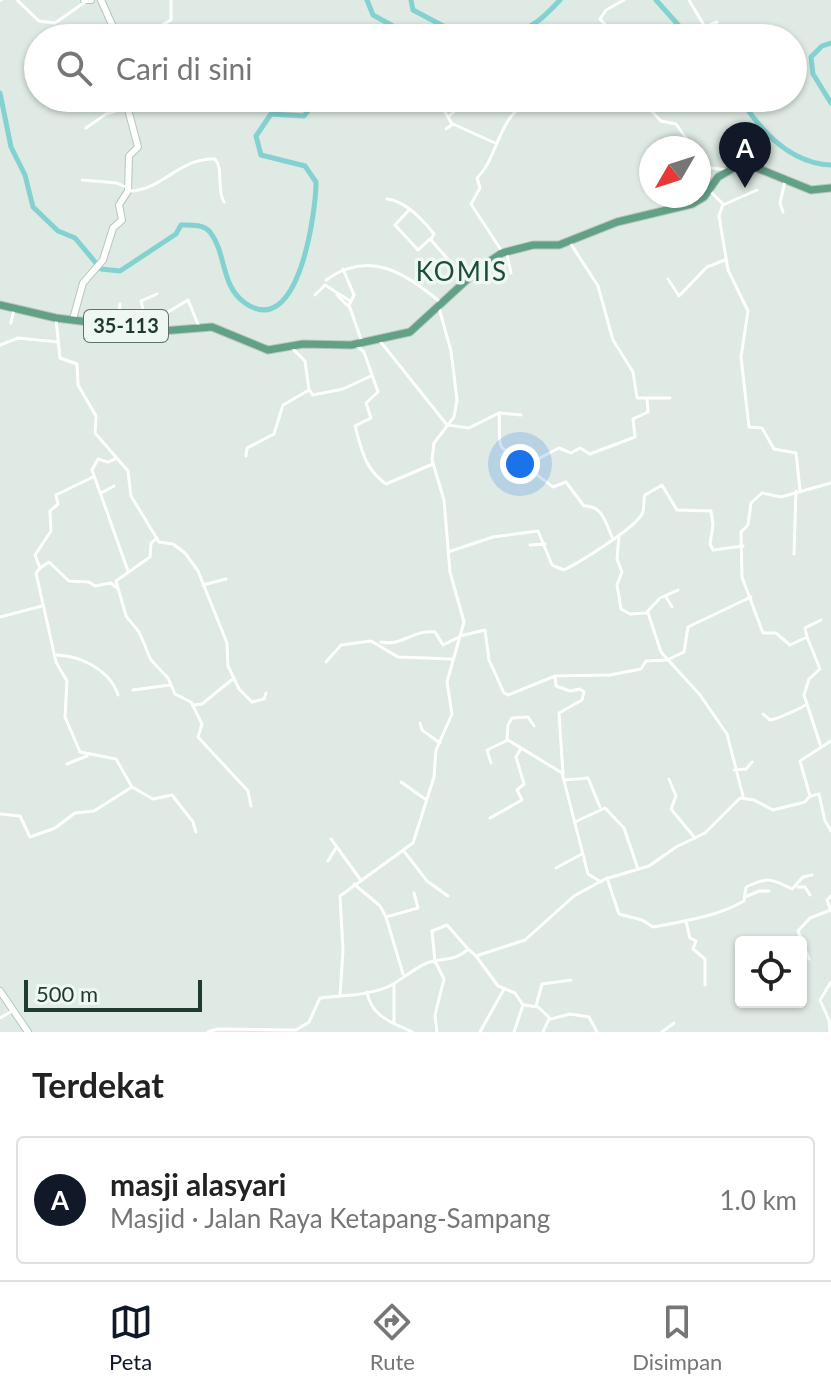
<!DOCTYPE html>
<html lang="id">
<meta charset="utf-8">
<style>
body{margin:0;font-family:Lato,sans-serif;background:#f6f6f6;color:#222}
.controls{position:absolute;right:24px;bottom:24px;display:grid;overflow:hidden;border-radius:8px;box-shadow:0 2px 6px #0004}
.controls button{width:72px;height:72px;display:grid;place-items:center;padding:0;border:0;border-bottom:2px solid #e0e0e0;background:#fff;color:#222;font:40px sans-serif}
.compass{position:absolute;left:639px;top:136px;width:72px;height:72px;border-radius:50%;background:#fff;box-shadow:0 2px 6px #0004;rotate:231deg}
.scale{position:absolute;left:24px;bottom:20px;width:178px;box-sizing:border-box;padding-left:8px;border:4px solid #1f3a2e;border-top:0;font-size:22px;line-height:28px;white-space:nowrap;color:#1f3a2e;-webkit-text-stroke:6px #eef7f1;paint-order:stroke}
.you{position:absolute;left:520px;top:464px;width:28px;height:28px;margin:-20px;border:6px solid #fff;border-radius:50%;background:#1a73e8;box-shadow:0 0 0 12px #1a73e833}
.badge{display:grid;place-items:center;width:52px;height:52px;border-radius:50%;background:#111827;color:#fff;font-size:26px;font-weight:700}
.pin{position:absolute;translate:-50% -66px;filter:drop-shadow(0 2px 4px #0008)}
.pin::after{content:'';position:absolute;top:42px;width:28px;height:24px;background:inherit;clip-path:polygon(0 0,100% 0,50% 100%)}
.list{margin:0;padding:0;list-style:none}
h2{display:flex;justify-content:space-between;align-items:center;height:104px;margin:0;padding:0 32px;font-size:34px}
h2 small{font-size:26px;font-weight:400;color:#767676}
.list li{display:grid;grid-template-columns:52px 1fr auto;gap:24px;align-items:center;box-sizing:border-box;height:128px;margin:0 16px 16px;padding:0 16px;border:2px solid #e0e0e0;border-radius:8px}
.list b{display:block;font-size:30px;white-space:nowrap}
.list p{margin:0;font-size:26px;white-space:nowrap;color:#767676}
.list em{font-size:26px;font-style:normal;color:#767676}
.icon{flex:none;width:44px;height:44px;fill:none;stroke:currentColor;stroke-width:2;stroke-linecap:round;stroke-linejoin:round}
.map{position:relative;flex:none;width:831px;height:1032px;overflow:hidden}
.search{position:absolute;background:#fff;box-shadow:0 2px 6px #0004;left:24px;right:24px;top:24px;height:88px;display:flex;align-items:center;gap:20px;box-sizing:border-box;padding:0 28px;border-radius:44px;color:#767676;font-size:30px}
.sheet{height:248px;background:#fff}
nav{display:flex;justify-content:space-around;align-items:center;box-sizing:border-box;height:112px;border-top:2px solid #e0e0e0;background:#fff;font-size:22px;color:#767676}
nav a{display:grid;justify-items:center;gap:4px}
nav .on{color:#111827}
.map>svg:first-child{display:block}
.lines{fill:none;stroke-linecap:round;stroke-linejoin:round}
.river{stroke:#83d2d1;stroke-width:5}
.secondary-casing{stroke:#b1cabd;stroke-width:8}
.primary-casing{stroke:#bcc4c0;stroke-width:9}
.street{stroke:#fff;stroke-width:3}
.secondary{stroke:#fff;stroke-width:6}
.primary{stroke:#61a186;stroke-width:7}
.labels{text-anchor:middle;stroke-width:7;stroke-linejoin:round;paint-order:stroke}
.shield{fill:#eef7f1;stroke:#5d7368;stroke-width:2}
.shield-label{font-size:20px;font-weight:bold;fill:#1f3a2e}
.quarter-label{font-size:26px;letter-spacing:2px;fill:#1b4d38;stroke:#eef7f1}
</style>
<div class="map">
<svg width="831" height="1032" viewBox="0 0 831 1032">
<rect width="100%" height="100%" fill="#deeae3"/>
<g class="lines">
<g class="river">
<path d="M367,0L373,15L404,32V38"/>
<path d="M411,0L413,10L449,29L510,32C531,31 546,15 560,0"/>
<path d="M656,0L690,38"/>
<path d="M831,43L822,46L811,57L813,74L831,103"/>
<path d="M0,93L11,147L25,175L33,207L58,231L75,238L101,269L120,271L176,234L181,225C191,225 203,224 210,232C227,254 220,285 245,303C299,341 316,211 316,182L305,166L261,155L256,136L271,114L304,116L318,98"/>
<path d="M740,98C761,132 790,163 831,165"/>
</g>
<defs>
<g id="secondary">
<path d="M84,0H91"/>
<path d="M101,0L118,38"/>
<path d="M73,319L83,283L103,260L113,228L122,220L119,205L128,191L129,156L138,147L125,98"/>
<path d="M0,991L28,1032"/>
</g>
<path id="primary" d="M0,305L56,318L162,331L212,327L268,350L303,344L351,345L410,332L481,267L502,253L533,245H559L617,222L692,204L704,197L718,177L737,166L757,168L811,190L831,188"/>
</defs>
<use href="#secondary" class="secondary-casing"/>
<use href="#primary" class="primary-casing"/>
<g class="street">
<path d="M0,0H1"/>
<path d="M17,0L39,21L55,23L85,2"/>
<path d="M689,0L705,27L717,22"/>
<path d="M154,38L153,30L171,20V0"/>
<path d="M618,38L600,19L606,10L624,0"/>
<path d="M639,98L661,121L676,124L693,148"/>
<path d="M425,99L432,107H442L448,117"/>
<path d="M452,124L448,117L457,109"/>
<path d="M86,128L106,114L127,107"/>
<path d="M446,129L453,124L495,143"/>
<path d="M699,159L704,167L728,170"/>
<path d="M82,180L117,183L128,188"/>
<path d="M128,191C161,192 179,157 215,159C224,169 216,188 224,202"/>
<path d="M710,191L723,204L719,216L728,270L748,311L741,357L749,427L762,428L774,449L796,453L800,490"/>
<path d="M387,199C405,201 423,220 434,234L431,240L466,280"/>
<path d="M723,205L757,190"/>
<path d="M408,211L395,225L418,250L431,238"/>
<path d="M783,212L780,203L785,181"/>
<path d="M569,241L598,286L613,340L633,372L637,398H670"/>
<path d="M501,250L471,204L480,188L477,178C500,156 497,110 538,98"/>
<path d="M507,255L511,273"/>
<path d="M343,269L354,295L349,305L362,342"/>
<path d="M668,279L679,296L707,267L725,260"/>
<path d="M326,280C369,249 406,273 440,302"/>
<path d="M315,295L325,285L350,301"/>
<path d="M337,295L350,308"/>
<path d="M56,319L60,358L77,364L78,385L96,416L95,433L128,471L131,496L159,542L173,544L185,553L198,571L227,643L228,666L239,689L252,702L264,699L266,693"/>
<path d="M11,323L14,308"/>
<path d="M118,325L120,304"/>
<path d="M148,329L141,301L157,294"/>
<path d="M156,330L163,315L188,300L199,327"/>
<path d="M380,341L447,425"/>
<path d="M0,345L18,338L58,342"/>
<path d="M356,345L364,352L378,392L366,403L371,418L355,426C362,450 364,468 386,484L433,464"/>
<path d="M310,391L313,395L343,389L371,376"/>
<path d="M499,413C500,423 498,438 501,446C503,451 546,481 553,487L566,482L584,506C602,505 606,523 612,537"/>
<path d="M448,425L469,428L499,413L521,415"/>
<path d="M246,456L247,448L274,434L283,405L309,390L305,361L291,347"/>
<path d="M115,459L108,462L98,459L92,470L128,571"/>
<path d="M521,460H536L559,448L571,453L580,448L590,454L635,437L633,419L648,412L647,400"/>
<path d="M93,477L56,495L58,504L50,511L51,531L35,555L40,568L36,573L56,662L67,681L65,717L80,752L116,759L132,787L153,799L172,795L193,822L196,832"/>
<path d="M101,493L114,486"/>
<path d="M619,536L617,559L622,572L617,585L621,609L630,614L648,613L661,652L700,695L727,734L743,796"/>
<path d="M157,538L151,543L150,557L116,581L126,616L139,632L151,660L168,678L175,694L191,702L202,724L198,737L248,791L251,806"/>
<path d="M530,545L545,544"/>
<path d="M448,552L493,537L538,531L552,565L564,570C580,562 635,528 642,514C645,510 643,500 645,495L662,485L677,510L711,511L713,525L710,544L713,550L743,546"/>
<path d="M794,554L796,491"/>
<path d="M40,568L49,562L69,581L89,582L95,586L111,583L117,588"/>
<path d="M203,585L226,579"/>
<path d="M666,597L672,607"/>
<path d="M647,612L660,598L678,590"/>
<path d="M0,617L42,606"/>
<path d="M460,636L485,630L489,660L504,693L508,695L555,676L610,675L641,669L646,661L667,660L684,652L688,627L751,597"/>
<path d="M807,637L805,628L821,620"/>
<path d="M381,642C401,647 414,629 435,632L443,645L459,637"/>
<path d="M57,655C81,656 110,670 118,695"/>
<path d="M326,662L341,645L371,641L398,657L452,659"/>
<path d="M555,676L556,686L570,691L580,689L584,692L582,700L559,713L563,774"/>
<path d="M133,690L170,685"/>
<path d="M193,705L202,704L234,678"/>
<path d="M763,714L770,720C775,720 804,707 807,704"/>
<path d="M420,723L422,730L440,743"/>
<path d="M507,740L508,725L512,718L528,717L534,726"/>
<path d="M821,747L804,695L809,679L820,669L807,637L790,645L776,633H763L742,577L741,532L748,525L751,503L762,493L781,497L831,483"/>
<path d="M491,763L487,750L508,740L562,773L588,874L601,882"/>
<path d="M67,764L87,756"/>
<path d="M734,770L746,769L752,762"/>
<path d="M669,779L676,796L671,809L695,838"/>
<path d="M565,780L588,778L600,807"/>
<path d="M401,782L425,799"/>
<path d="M811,796L819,794L825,821L831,831"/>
<path d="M0,814L20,816L30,837L55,828L75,813L94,811L132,787"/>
<path d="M490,818L522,800L517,790L524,784L516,757L520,750"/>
<path d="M575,822L605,808L624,828L638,869"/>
<path d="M331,839L360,879"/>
<path d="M403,850L427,881L448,896"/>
<path d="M328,861L336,848"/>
<path d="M556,868L582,854"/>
<path d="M607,878L619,914L642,920L653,927C684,921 716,917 744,901L746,887C770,876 771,879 792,889L803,877L812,875"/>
<path d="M354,884L380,906L386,917L418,908L414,893"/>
<path d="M798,887H805L810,895"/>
<path d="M831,896L827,900L831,911"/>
<path d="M745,897L759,891H769"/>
<path d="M386,917L403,974"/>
<path d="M686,922L690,938L696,941L693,949L705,959V985"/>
<path d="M476,956L498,986L515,993L523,1005L538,1007L551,1019L570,1014L589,1017L597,1032"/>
<path d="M809,959L798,931L810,918L831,910"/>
<path d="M394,984V1024"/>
<path d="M367,992C372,1018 392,1022 412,1032"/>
<path d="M340,996C357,995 381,992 395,983C406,976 415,968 427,963C443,957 455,962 468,949L476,956L525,940L574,896L605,879L649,866L676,847L705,833L740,798L754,800L773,810L805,802L810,796L800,761L831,741"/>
<path d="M536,1006L542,984L571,980"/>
<path d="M0,1018L14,1010"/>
<path d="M208,1032L217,1029L296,1030L309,1022L320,998L340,996L343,950L340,896L413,843L434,777L436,750L452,714L447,682L464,622L450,572L444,500L432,460L434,443L454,417L457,400L451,351L439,308"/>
<path d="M437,1032L435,1015L444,979L435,961L432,931L447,925L468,949"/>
<path d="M480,1032L504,989"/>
<path d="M514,1032L523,1005"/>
<path d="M543,1032L549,1019"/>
<path d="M662,1032L674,1023"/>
<path d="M830,1032L829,1020L820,1000L831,982"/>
</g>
<use href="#secondary" class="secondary"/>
<use href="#primary" class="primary"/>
</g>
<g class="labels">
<rect class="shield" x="84" y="310" width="84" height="32" rx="6"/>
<g class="shield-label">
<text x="126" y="333">35-113</text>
</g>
<g class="quarter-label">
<text x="462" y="281">KOMIS</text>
</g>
</g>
</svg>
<div class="controls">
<button><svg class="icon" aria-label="locate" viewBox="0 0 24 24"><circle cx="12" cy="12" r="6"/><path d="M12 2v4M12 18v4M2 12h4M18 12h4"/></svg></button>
</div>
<svg class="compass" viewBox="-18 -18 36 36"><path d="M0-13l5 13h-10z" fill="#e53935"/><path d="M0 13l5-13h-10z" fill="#767676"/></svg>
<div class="scale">500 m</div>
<div class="you"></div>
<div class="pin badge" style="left:745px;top:188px">A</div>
<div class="search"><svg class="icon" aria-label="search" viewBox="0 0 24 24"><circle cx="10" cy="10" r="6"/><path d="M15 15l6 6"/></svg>Cari di sini</div>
</div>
<section class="sheet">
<h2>Terdekat<small></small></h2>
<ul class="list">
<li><span class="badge">A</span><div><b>masji alasyari</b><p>Masjid · Jalan Raya Ketapang-Sampang</p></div><em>1.0 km</em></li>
</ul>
</section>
<nav>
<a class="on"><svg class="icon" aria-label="map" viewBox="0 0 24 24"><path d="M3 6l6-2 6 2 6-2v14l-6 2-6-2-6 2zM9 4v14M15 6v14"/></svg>Peta</a>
<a><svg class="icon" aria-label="directions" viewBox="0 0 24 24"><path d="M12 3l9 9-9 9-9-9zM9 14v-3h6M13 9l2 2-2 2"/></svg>Rute</a>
<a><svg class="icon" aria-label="saved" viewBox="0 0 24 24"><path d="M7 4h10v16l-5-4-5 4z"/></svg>Disimpan</a>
</nav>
